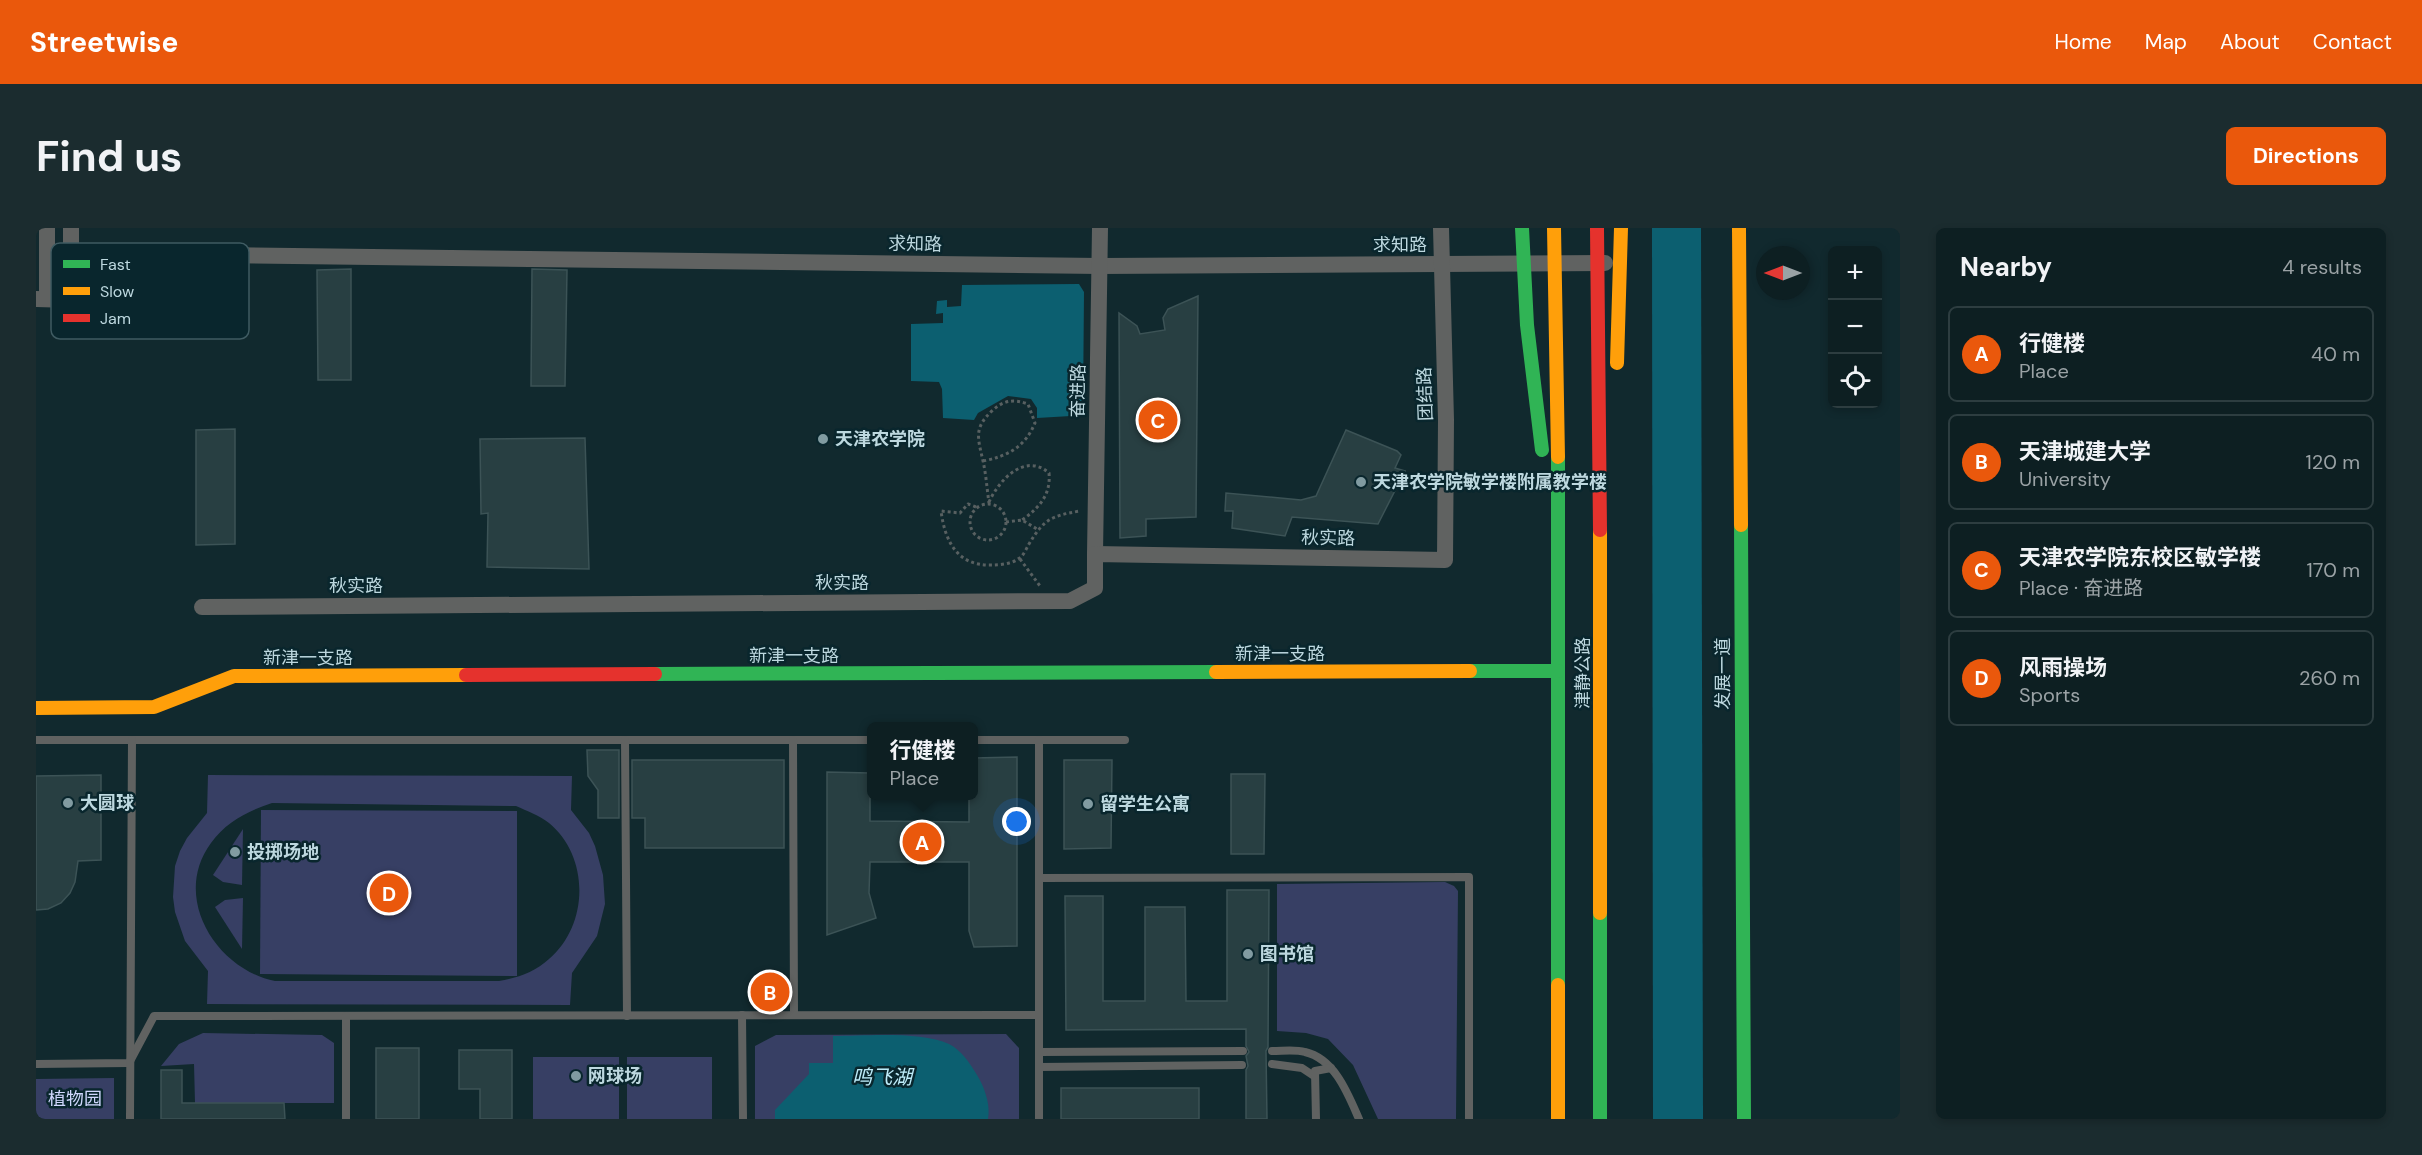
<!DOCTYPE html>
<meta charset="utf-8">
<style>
body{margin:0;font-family:"DM Sans","Noto Sans SC",sans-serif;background:#1b2c2f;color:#f1f3f6}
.controls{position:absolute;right:18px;top:18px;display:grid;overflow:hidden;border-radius:9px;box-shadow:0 3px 9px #0003}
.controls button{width:54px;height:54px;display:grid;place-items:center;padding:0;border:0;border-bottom:2px solid #2d3d40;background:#0d1f22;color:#f1f3f6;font:30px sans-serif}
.compass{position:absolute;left:1720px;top:18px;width:54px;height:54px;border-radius:50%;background:#0d1f22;box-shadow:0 3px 9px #0003;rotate:270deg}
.you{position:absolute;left:981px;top:594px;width:21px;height:21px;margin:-15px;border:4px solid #fff;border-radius:50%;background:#1a73e8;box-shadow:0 0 0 9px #1a73e833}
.badge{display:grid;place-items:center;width:39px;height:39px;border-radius:50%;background:#ea580c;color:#fff;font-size:20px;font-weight:700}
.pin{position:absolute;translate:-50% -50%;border:3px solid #fff;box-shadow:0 2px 6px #0006}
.popup{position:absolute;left:831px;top:494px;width:111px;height:78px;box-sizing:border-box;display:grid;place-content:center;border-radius:9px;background:#0d1f22;filter:drop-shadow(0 2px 4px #0005);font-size:20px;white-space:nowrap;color:#9aa2a5}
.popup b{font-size:22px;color:#f1f3f6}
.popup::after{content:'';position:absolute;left:50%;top:100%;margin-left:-12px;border:12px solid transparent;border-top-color:#0d1f22}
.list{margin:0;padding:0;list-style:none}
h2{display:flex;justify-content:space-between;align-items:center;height:78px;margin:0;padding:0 24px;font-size:26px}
h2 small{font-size:20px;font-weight:400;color:#9aa2a5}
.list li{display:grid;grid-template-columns:39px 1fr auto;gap:18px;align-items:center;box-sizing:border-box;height:96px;margin:0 12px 12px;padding:0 12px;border:2px solid #2d3d40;border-radius:9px}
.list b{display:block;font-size:22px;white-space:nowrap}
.list p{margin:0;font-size:20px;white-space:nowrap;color:#9aa2a5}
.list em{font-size:20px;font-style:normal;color:#9aa2a5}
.icon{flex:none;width:33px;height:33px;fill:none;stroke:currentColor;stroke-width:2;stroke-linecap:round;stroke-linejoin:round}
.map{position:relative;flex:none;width:1864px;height:891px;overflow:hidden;border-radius:9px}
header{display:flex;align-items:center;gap:36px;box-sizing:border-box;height:84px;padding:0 30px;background:#ea580c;color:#fff}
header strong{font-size:28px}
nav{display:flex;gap:33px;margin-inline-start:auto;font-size:21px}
.intro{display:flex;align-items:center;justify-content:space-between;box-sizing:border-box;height:144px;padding:0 36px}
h1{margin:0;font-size:42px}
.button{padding:15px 27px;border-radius:9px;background:#ea580c;color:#fff;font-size:21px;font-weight:700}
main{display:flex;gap:36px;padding:0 36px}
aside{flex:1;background:#0d1f22;border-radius:9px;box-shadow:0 3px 9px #0003}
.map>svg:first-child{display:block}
.green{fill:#373f64;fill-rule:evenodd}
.water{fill:#0c5f70}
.building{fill:#283f42;stroke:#3c5356;stroke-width:1.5}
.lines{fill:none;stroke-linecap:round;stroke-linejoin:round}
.path{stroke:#586061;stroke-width:3;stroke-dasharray:3 3;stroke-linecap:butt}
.lane{stroke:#606261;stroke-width:8}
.street{stroke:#606261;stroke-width:16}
.fast{stroke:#30b455;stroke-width:14}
.slow{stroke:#ff9f0a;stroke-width:14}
.jam{stroke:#e5322d;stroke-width:14}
.poi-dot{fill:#819ba1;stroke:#09262d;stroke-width:2}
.labels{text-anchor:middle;stroke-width:5;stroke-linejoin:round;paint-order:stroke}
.street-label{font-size:18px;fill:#bdd8df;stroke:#09262d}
.poi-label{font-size:18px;font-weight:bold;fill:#bdd8df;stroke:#09262d;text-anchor:start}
.park-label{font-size:18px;fill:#d0d7fd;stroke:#09262d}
.water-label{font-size:20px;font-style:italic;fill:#bdecf9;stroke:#09262d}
.key{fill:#09262d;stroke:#3f5b62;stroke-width:1.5}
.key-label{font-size:16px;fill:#bdd8df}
</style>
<header>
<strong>Streetwise</strong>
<nav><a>Home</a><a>Map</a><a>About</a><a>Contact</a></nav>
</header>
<div class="intro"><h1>Find us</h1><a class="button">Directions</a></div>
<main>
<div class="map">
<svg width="1864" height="891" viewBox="0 0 1864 891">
<rect width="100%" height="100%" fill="#11292e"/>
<g class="green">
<path d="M172,547L536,548L535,582L553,605L559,618L567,647L569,676L561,708L536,745L534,777L171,776L172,743L149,713L139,684L137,669L139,638L144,623L151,610L171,585ZM236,575L480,578C491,583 503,587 513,595C554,629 553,697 513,731C499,744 481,750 463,753H239C180,741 135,669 175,615C190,594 212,583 236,575Z"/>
<path d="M225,582L481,583V748L224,746Z"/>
<path d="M207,601L206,657L187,654L177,647Z"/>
<path d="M1409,654L1418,658L1422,663L1420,891H1342L1317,837L1292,811L1270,805L1241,803V656Z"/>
<path d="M207,670L206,721L179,679L189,672Z"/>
<path d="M167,805L286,807L298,815V875H159L158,836L125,838L143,816Z"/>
<path d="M970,806L983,820V891H719V818L740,807Z"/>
<rect x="497" y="829" width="86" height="62"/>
<rect x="591" y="829" width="85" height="62"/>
<path d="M78,850V891H0V851Z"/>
</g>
<g class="water">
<path d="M1616,0H1665L1667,891H1617Z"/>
<path d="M1043,56L1048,64L1047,180L1035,188L1001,190V180L995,171L972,168L942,185L938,192L907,190L906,161L903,154L875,153V96L907,95V85L900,86L901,73L911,72V79L925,78L926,57Z"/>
<path d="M797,808C829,808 885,803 913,816C925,822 934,835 941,847C948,858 955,877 952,891H739V882L773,846V835H797Z"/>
</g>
<g class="building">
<path d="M315,41V152H282L281,42Z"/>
<path d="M496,41L531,42L529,158H495Z"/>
<path d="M1162,68L1160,289L1110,291V308L1084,310L1083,85L1101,98L1104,106L1129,102L1127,90L1132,81Z"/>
<path d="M199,201V316L160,317V202Z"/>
<path d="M1310,202L1361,223L1365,227L1359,240L1369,243L1342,296L1256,289L1249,308L1196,300L1197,283H1189L1190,265L1265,272L1280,268Z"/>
<path d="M549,210L553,341L451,339L452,285L445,286L444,211Z"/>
<path d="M551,522H583V590H562V562L552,548Z"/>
<path d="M981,529V718L938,719L933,703V634H834L833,665L840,690L791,707V544L834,545V593L933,594V567H937V530Z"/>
<path d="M596,532H748V620H609V590H596Z"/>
<path d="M1028,532H1076L1075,620L1028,621Z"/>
<path d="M1195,546H1229L1228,626H1195Z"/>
<path d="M65,547V632L42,633L39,654L34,665L25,675L12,681L0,682V548Z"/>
<path d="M1191,662H1233L1232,819L1230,823L1231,891H1210V842L1212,838L1210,828L1213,824L1210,818V801L1030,802L1029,668H1067V773H1109V679H1149L1150,773H1191Z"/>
<rect x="340" y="820" width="43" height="71"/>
<path d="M423,822H476V891H444V861H423Z"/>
<path d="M125,842H146V875H248L249,891H125Z"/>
<rect x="1025" y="860" width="138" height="31"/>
</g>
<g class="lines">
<g class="path">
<path d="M947,233C972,228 989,219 999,195L992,176C978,171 968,172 957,182C937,200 942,210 947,233C950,246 951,261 953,275"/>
<path d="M953,274C963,252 989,224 1013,245C1015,267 1003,280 986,292"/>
<circle cx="952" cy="294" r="18"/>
<path d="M940,279L932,276L924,285L905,283C909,313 921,338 955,337C964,337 975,336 982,331C987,329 990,321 993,316C1008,291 1015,288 1044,283"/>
<path d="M970,294L986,292L1001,301"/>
<path d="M984,331L1004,358"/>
</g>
<g class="lane">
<path d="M0,512H835"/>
<path d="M589,512L591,788"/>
<path d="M757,512L758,787"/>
<path d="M937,512H1089"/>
<path d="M1003,650L1433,649V891"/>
<path d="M706,787L707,891"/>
<path d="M1236,823C1247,823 1259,821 1269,824C1299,831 1312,866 1323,891"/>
<path d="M1003,824L1207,823"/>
<path d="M0,836L93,835L118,788L1003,787"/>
<path d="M1236,836L1266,840L1278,848"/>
<path d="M1003,839L1206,837"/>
<path d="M94,891L96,512"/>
<path d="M310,891V788"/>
<path d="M1003,891V512"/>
<path d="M1280,891L1279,843L1295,840"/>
</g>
<g class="street">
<path d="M172,27L1064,38L1569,35"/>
<path d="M0,71L35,72V0"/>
<path d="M11,71V0"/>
<path d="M1059,326L1064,0"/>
<path d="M166,379L1034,373L1059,360V326L1409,332L1410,192L1405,0"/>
</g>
<g class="fast">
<path d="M1486,0L1491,97L1506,222"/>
<path d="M1522,229V757"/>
<path d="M1705,297L1708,891"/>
<path d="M1434,443H1522"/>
<path d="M619,446L1180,444"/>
<path d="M1564,891V685"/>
</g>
<g class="slow">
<path d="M1518,0L1522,229"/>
<path d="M1703,0L1705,297"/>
<path d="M1581,135L1585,0"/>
<path d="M1564,302V685"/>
<path d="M1180,444L1434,443"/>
<path d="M0,480L118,479L198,448L430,447"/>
<path d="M1522,757V891"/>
</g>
<g class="jam">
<path d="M1561,0L1564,302"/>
<path d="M430,447L619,446"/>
</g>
</g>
<g class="poi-dot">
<circle cx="787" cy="211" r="6"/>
<circle cx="1325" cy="254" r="6"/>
<circle cx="32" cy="575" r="6"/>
<circle cx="1052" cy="576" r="6"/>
<circle cx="199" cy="624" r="6"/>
<circle cx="1212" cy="726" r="6"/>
<circle cx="540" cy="848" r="6"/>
</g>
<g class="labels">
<g class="street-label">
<text transform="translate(879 16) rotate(1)" y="6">求知路</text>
<text x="1364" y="23">求知路</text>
<text transform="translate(1042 163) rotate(-89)" y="6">奋进路</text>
<text transform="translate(1389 166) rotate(-92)" y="6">团结路</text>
<text transform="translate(1292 310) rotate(1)" y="6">秋实路</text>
<text x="806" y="361">秋实路</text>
<text x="320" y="364">秋实路</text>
<text x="1244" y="432">新津一支路</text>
<text x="758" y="434">新津一支路</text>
<text x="272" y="436">新津一支路</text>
<text transform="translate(1547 445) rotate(-90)" y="6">津静公路</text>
<text transform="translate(1687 446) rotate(-90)" y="6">发展一道</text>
</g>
<g class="poi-label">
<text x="799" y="217">天津农学院</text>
<text x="1337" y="260">天津农学院敏学楼附属教学楼</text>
<text x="44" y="581">大圆球</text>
<text x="1064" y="582">留学生公寓</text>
<text x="211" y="630">投掷场地</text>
<text x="1224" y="732">图书馆</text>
<text x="552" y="854">网球场</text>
</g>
<g class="park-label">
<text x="39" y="877">植物园</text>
</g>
<g class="water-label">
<text x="846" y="856">鸣飞湖</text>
</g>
</g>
<rect x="15" y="15" width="198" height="96" rx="9" class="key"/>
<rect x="27" y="32" width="27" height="8" fill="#30b455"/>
<rect x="27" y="59" width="27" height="8" fill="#ff9f0a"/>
<rect x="27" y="86" width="27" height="8" fill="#e5322d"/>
<g class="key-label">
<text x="64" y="42">Fast</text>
<text x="64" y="69">Slow</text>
<text x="64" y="96">Jam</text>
</g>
</svg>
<div class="controls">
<button>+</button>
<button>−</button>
<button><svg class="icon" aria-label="locate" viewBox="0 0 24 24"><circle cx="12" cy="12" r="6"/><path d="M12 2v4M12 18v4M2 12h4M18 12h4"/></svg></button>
</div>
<svg class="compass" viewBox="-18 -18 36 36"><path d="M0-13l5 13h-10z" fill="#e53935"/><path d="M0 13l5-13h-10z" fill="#9aa2a5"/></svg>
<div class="you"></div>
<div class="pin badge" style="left:886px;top:614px">A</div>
<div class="popup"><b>行健楼</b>Place</div>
<div class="pin badge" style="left:734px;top:764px">B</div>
<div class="pin badge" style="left:1122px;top:192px">C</div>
<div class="pin badge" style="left:353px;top:665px">D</div>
</div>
<aside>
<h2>Nearby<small>4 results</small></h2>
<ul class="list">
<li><span class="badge">A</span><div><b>行健楼</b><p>Place</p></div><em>40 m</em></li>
<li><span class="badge">B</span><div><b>天津城建大学</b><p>University</p></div><em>120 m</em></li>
<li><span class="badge">C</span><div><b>天津农学院东校区敏学楼</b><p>Place · 奋进路</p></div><em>170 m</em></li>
<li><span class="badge">D</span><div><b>风雨操场</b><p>Sports</p></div><em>260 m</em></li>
</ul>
</aside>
</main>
